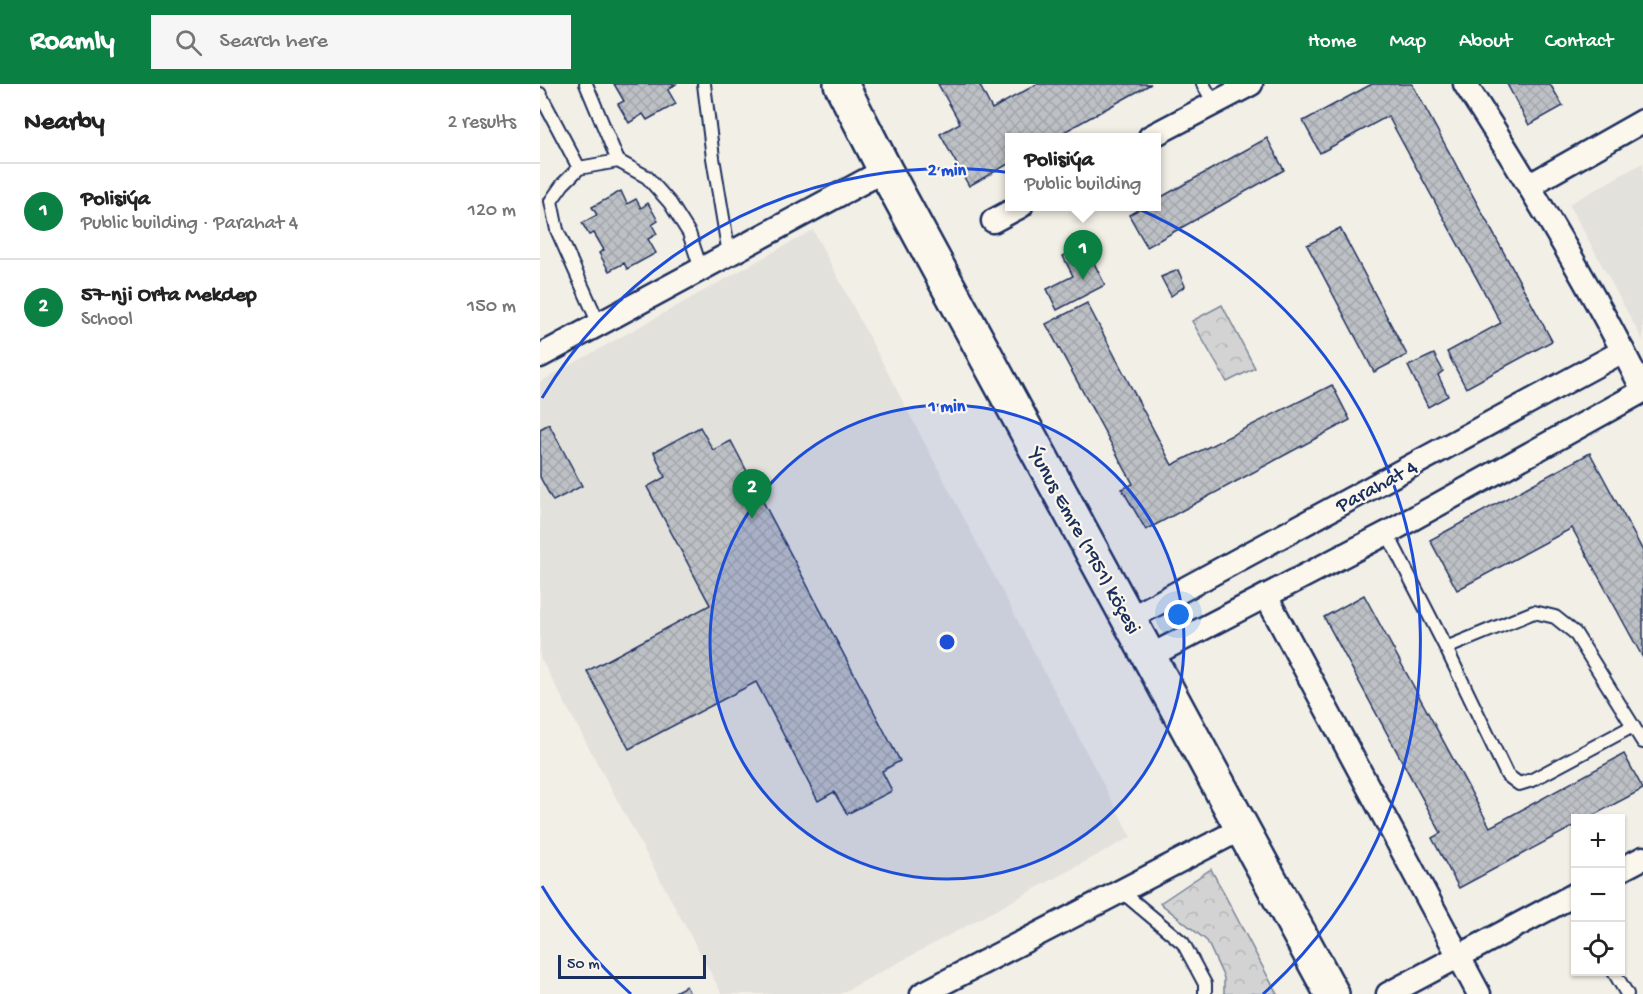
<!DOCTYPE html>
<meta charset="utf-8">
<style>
body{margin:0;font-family:"Gochi Hand",sans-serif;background:#f6f6f6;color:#222}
.controls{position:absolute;right:18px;bottom:18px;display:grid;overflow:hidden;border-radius:0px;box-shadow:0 2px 4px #0004}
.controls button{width:54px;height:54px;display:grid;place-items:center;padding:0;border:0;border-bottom:2px solid #e0e0e0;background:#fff;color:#222;font:30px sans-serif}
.scale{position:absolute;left:18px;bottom:15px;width:148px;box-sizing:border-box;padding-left:6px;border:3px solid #1b2f5e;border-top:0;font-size:16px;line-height:21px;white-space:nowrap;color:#1b2f5e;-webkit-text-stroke:4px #fbf7ec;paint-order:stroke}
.you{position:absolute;left:639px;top:531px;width:21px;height:21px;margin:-15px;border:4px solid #fff;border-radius:50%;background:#1a73e8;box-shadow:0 0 0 9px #1a73e833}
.badge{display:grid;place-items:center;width:39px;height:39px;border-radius:50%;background:#0b8043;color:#fff;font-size:20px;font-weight:700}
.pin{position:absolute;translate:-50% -50px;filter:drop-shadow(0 2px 3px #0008)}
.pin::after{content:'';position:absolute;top:32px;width:21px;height:18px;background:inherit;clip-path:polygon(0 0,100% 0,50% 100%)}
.popup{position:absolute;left:465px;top:49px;width:156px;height:78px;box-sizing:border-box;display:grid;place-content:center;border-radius:0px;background:#fff;filter:drop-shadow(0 2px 4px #0005);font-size:20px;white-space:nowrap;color:#767676}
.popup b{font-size:22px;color:#222}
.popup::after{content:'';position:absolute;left:50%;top:100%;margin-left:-12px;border:12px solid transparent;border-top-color:#fff}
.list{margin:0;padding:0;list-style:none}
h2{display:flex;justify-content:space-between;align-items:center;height:78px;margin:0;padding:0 24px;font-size:26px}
h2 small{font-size:20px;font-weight:400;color:#767676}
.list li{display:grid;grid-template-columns:39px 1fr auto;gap:18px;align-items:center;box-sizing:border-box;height:96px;padding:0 24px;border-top:2px solid #e0e0e0}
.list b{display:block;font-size:22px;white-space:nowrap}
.list p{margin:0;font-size:20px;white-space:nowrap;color:#767676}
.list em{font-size:20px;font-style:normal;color:#767676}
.icon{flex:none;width:33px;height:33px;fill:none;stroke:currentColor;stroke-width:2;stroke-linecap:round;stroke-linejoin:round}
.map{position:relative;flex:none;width:1103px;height:910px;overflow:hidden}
header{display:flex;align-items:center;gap:36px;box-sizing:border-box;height:84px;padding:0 30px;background:#0b8043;color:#fff}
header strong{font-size:28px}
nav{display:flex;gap:33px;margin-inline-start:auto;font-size:21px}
.search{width:420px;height:54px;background:#f6f6f6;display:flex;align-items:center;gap:15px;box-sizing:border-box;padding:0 21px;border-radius:0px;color:#767676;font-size:22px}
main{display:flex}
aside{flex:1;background:#fff}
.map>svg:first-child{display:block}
.built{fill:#e2e1dc}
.park{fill:url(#park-crowns);stroke:#768198;stroke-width:1.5}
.building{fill:url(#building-cross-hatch);stroke:#1b2f5e;stroke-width:1.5}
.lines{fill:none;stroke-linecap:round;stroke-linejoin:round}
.lane-casing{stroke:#1b2f5e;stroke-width:16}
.street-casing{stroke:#1b2f5e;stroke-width:27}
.secondary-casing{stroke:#1b2f5e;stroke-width:38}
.lane{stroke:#fbf7ec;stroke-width:12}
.street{stroke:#fbf7ec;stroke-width:22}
.secondary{stroke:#fbf7ec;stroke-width:33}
.ring{fill:none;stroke:#1d4ed8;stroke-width:3}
.labels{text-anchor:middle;stroke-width:4.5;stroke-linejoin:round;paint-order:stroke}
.street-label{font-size:21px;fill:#1b2f5e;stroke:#fbf7ec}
.centre{fill:#1d4ed8;stroke:#fbf7ec;stroke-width:3}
.ring-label{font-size:18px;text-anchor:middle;font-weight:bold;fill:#1d4ed8;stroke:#fbf7ec;stroke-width:4.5;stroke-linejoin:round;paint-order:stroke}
</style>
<header>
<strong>Roamly</strong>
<div class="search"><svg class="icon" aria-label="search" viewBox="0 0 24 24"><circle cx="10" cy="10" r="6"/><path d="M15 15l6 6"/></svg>Search here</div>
<nav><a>Home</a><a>Map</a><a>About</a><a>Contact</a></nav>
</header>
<main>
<aside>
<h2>Nearby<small>2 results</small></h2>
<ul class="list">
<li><span class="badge">1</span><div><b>Polisiýa</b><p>Public building · Parahat 4</p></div><em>120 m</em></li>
<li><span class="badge">2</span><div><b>57-nji Orta Mekdep</b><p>School</p></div><em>150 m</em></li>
</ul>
</aside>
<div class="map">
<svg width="1103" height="910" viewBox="0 0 1103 910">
<defs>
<pattern id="park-crowns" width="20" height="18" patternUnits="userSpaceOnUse" patternTransform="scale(1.5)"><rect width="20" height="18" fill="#d2d3d2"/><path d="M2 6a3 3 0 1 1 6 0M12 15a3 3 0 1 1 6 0" fill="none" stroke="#b4b5b7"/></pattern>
<pattern id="building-cross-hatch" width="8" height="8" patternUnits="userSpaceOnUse" patternTransform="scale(1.5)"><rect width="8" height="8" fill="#bdc0c4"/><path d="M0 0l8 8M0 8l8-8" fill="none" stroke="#a2a5ab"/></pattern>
</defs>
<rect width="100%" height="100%" fill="#f2efe6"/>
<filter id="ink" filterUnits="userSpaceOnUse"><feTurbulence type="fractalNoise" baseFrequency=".0167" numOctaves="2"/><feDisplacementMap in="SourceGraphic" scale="12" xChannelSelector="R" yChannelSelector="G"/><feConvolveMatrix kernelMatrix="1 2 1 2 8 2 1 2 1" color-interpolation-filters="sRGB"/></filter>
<g filter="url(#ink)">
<g class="built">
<path d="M1103,79V257L1029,120Z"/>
<path d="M273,146L591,753L300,910H182L0,573V298Z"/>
</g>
<g class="park">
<path d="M682,221L715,284L687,298L652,237Z"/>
<path d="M671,785L737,910H684V894L667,857L620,819Z"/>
</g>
<g class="building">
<path d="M74,0H136L128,6L136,20L107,36L103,30L89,39L78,20L84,17Z"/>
<path d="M398,0H439L452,25L497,0H611L515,53H470V79L429,102L400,50L420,39Z"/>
<path d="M832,0H872L1012,257L926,304L907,268L961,239L848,32L780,69L763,37Z"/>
<path d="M967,0H1010L1023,22L989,41Z"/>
<path d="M727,54L744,86L607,163L589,131L604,122H616V116Z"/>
<path d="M81,107L87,120L96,115L101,124L108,119L118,137L112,141L117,150L108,155L116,169L87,185L84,179L69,187L59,169L64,166L54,149L49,151L42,139L57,131L52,123Z"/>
<path d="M800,144L867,271L834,288L767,161Z"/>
<path d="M545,161L565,201L517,226L507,205L533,192L523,172Z"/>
<path d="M638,186L645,202L631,212L621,193Z"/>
<path d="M547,219L632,381L792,301L810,336L606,446L582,405L593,400L506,240Z"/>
<path d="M894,270L903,287L898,291L908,312L888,323L868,282Z"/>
<path d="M9,340L42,402L13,417L0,393V345Z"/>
<path d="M160,343L173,366L191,357L360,677L342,687L352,707L307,730L294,708L278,717L216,598L89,665L47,587L170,521L107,403L125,393L114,368Z"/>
<path d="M1050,369L1103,467V574L1032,444L917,506L890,456Z"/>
<path d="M824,511L950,743L1084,670L1103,705L1048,734H1036V741L919,804L892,754L901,749L784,533Z"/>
<path d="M146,902L150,910H131Z"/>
</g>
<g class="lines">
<defs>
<g id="lane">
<path d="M46,0L78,77"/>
<path d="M164,0L173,74L189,170"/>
<path d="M663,0L674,19"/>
<path d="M0,10L39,84"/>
<path d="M59,240L17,146L11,117L23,100L39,84L78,77L107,93L130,119L149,149L161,185"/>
<path d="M847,449L906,564L967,691L979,700L992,696L1093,642L1103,658"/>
<path d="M906,564L994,528L1015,533L1035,549L1093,642"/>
<path d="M581,807L643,859L665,900V910"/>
<path d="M1074,888L1087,910"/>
</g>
<g id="street">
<path d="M925,0C989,99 1050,201 1103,306"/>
<path d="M610,53L711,0"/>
<path d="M990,101L1103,37"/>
<path d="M453,137L481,122"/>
<path d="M0,272L345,86"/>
<path d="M726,512L939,910"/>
<path d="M589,535L1083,267"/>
<path d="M610,572L847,449L1103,307"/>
<path d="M1080,786L1103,774"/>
<path d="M382,910L703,744"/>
<path d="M848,910L1036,810"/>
</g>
<path id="secondary" d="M301,0L345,86L792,910"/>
</defs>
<use href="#lane" class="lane-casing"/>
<use href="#street" class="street-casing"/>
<use href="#secondary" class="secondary-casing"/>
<use href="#lane" class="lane"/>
<use href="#street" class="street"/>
<use href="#secondary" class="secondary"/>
</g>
</g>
<circle cx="407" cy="558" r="237" fill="#1d4ed8" fill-opacity=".12"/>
<g class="ring">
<circle cx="407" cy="558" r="237"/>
<path d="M91 910A473 473 0 0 1 2 802M2 314A473 473 0 1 1 723 910"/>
</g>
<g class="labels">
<g class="street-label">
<text transform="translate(836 401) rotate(-28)" y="7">Parahat 4</text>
<text transform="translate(546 456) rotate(61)" y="7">Ýunus Emre (1951) köçesi</text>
</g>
</g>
<circle cx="407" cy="558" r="9" class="centre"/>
<g class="ring-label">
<text x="407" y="91">2 min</text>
<text x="407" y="327">1 min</text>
</g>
</svg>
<div class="controls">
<button>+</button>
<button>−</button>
<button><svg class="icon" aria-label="locate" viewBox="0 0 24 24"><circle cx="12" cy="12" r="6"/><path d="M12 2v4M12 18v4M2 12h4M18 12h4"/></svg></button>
</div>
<div class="scale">50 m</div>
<div class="you"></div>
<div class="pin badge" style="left:543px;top:196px">1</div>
<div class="popup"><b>Polisiýa</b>Public building</div>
<div class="pin badge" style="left:212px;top:435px">2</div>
</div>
</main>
